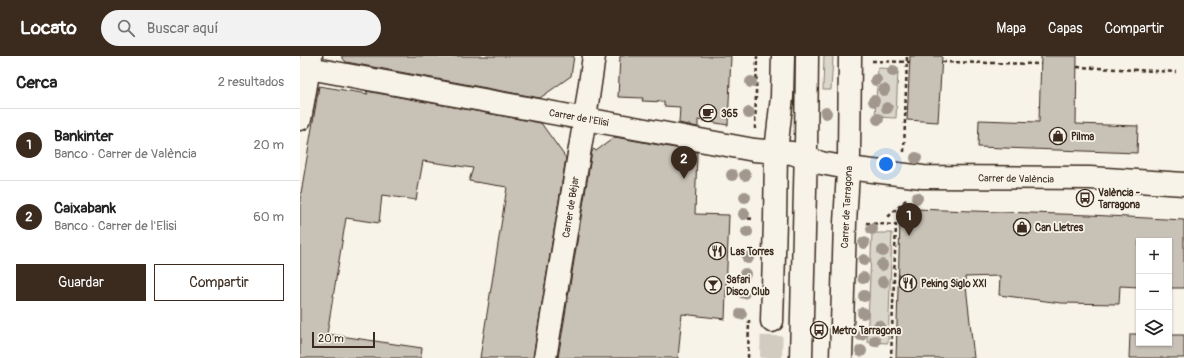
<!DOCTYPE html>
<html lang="es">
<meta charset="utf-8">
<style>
body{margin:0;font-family:Pangolin,sans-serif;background:#f2f2f2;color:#222}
.controls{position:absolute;right:12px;bottom:12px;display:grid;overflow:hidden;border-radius:0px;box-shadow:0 1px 3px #0004}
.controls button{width:36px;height:36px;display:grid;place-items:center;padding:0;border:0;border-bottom:1px solid #e0e0e0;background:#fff;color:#222;font:20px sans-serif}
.scale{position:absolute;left:12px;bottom:10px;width:63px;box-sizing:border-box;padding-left:4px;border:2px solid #3b2a1e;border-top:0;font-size:11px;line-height:14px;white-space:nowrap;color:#3b2a1e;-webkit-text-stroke:3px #f7f3e8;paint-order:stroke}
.you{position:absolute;left:586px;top:108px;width:14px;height:14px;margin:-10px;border:3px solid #fff;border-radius:50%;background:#1a73e8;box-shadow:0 0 0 6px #1a73e833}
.badge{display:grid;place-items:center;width:26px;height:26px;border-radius:50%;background:#3b2a1e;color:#fff;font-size:13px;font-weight:700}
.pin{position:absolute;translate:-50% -33px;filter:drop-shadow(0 1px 2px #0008)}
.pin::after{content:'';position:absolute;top:21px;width:14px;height:12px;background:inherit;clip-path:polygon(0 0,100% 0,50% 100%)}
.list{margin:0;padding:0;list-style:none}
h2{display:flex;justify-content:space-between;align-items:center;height:52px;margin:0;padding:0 16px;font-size:17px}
h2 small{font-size:13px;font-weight:400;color:#767676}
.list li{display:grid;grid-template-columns:26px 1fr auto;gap:12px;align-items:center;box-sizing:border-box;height:72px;padding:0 16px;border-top:1px solid #e0e0e0}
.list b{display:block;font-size:15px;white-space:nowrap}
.list p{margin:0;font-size:13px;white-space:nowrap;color:#767676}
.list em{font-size:13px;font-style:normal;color:#767676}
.actions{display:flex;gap:8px;padding:12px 16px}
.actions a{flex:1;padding:9px 0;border:1px solid #3b2a1e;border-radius:0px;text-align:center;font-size:14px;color:#3b2a1e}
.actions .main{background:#3b2a1e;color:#fff}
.icon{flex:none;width:22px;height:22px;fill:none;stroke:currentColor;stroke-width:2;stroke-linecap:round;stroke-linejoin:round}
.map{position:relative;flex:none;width:884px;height:302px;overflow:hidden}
header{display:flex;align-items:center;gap:24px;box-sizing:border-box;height:56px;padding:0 20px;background:#3b2a1e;color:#fff}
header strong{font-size:19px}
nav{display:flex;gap:22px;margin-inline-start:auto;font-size:14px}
.search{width:280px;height:36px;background:#f2f2f2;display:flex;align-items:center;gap:10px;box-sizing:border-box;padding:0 14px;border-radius:22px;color:#767676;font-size:15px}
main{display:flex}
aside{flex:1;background:#fff}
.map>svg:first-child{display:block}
.green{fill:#dbd6cb;stroke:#8b8074}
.building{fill:#c8c1b6;stroke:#3b2a1e}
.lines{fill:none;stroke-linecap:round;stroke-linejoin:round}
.minor-tunnel{stroke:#d1cbc0;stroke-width:22;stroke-dasharray:22 11;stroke-linecap:butt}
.minor-casing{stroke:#3b2a1e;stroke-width:25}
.major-casing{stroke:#3b2a1e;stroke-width:25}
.path{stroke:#3b2a1e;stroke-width:2.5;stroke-dasharray:4 3;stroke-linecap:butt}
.minor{stroke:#f7f3e8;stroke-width:22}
.major{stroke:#f7f3e8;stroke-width:22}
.tree{fill:#a1978c}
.labels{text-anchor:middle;stroke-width:3.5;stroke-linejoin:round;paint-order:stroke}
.poi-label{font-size:10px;font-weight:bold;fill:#3b2a1e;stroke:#f7f3e8;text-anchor:start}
.street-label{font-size:10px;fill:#3b2a1e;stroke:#f7f3e8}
</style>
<header>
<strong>Locato</strong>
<div class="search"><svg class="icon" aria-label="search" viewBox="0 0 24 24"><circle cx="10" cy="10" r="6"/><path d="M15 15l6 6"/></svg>Buscar aquí</div>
<nav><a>Mapa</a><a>Capas</a><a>Compartir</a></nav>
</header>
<main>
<aside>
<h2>Cerca<small>2 resultados</small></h2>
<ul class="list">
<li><span class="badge">1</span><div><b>Bankinter</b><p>Banco · Carrer de València</p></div><em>20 m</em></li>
<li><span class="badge">2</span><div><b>Caixabank</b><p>Banco · Carrer de l'Elisi</p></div><em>60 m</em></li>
</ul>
<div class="actions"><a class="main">Guardar</a><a>Compartir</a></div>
</aside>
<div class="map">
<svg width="884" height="302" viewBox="0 0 884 302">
<rect width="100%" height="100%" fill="#f7f3e8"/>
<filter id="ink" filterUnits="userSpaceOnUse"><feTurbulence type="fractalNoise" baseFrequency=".025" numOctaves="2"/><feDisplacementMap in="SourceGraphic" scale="8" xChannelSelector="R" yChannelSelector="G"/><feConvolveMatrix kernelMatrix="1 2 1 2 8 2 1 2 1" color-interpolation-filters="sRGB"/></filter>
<g filter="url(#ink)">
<g class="green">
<path d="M524,0H533L531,34H523Z"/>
<path d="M578,12L598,13L596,62L575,61Z"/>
<path d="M572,177H592L588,287L567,286Z"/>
</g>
<g class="building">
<path d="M41,0H274L271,20L240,42L46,6Z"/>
<path d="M320,0H431L428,69L398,64V71L379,67L380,51L364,50V46L342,45L343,42L318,41Z"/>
<path d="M610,0H642L638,66L607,64Z"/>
<path d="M741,0H777L776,68L838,70L837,97L678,91L679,64L739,66Z"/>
<path d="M19,30L68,38L66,35L241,67L266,102L233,302H180L207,131L169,125L173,112L123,105L116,144L82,139L79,167L46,162L27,278L122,292L121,302H0V143Z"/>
<path d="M315,81L397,96L395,158L429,159L425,263L382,258L378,302H258L292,95L294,93L296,95Z"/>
<path d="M614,153L790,159L884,164V232H869V185H839V231L820,230L819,248L761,247L699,239L700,220L665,221L674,302H596L600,165Z"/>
<path d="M830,278H839V287H869V279H884V302H829Z"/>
</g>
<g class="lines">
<path class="minor-tunnel" d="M471,302L472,265"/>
<defs>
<g id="minor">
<path d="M9,12L454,94L492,97L521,107L548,112L623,121L790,122L884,128"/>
<path d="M0,63L11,0"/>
<path d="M472,265L475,165L476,95L482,41L483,0"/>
<path d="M245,302L285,62L294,0"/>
<path d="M501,302L506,91L507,0"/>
</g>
<path id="major" d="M541,302L545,167L549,99L550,0"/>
</defs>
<use href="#minor" class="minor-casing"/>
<use href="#major" class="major-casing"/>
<g class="path">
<path d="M572,5L610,6"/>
<path d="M642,6L741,8"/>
<path d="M777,11L876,16"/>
<path d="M455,73L457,0"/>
<path d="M604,96L607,0"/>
<path d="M588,161L608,142"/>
<path d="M441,162L454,163"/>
<path d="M566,167L596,169L591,302"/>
<path d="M448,302L449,264"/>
</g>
<use href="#minor" class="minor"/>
<use href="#major" class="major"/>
</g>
<g class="tree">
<circle cx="593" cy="15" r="6"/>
<circle cx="576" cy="24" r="6"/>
<circle cx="451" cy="26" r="6"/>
<circle cx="584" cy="34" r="6"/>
<circle cx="574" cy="45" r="6"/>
<circle cx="587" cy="52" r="6"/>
<circle cx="449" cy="57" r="6"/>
<circle cx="526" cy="57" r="6"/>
<circle cx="578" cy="63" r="6"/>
<circle cx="616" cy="102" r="6"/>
<circle cx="432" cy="119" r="6"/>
<circle cx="445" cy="119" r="6"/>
<circle cx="445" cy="141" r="6"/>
<circle cx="617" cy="142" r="6"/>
<circle cx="444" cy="158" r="6"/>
<circle cx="572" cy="173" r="6"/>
<circle cx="447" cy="176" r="6"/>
<circle cx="564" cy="187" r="6"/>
<circle cx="583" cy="195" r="6"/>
<circle cx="448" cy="202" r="6"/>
<circle cx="564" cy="204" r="6"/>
<circle cx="582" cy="209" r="6"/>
<circle cx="445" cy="218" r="6"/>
<circle cx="563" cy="222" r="6"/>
<circle cx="583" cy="226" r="6"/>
<circle cx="444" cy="237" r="6"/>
<circle cx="564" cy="240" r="6"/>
<circle cx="563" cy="257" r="6"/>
<circle cx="441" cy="258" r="6"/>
<circle cx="579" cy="270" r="6"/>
<circle cx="561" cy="279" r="6"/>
<circle cx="575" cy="285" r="6"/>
<circle cx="561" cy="295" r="6"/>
</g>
</g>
<defs>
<symbol id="cafe-ring" viewBox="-11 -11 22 22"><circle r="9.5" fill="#f7f3e8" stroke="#3b2a1e" stroke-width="1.5"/><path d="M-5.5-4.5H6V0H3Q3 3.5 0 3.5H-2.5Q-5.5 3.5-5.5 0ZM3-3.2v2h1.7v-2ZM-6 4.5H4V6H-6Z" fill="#3b2a1e"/></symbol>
<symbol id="shop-ring" viewBox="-11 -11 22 22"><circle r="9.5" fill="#f7f3e8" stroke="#3b2a1e" stroke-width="1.5"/><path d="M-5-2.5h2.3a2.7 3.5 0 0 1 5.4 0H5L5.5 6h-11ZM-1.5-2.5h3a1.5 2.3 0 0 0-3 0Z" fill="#3b2a1e"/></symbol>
<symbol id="bus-ring" viewBox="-11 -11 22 22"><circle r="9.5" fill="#f7f3e8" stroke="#3b2a1e" stroke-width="1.5"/><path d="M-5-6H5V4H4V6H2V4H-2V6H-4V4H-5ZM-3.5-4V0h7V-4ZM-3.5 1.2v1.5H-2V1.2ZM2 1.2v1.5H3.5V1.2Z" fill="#3b2a1e"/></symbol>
<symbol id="restaurant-ring" viewBox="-11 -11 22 22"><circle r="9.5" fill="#f7f3e8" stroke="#3b2a1e" stroke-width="1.5"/><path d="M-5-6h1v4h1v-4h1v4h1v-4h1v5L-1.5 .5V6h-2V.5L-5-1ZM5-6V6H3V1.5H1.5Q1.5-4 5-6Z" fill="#3b2a1e"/></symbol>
<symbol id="bar-ring" viewBox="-11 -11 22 22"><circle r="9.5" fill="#f7f3e8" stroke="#3b2a1e" stroke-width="1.5"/><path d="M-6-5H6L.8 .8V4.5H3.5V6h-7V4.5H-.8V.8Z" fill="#3b2a1e"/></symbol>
</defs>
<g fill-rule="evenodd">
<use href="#cafe-ring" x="398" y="47" width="20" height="20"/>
<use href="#shop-ring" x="748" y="70" width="20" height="20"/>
<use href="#bus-ring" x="775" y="132" width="20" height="20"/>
<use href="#shop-ring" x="712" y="161" width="20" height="20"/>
<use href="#restaurant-ring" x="407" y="185" width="20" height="20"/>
<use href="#restaurant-ring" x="598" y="217" width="20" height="20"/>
<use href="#bar-ring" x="403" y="219" width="20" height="20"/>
<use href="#bus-ring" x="509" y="264" width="20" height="20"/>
</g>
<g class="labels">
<g class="poi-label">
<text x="421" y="61">365</text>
<text x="771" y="84">Pilma</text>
<text x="798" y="140">València -<tspan x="798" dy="12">Tarragona</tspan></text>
<text x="735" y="175">Can Lletres</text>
<text x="430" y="199">Las Torres</text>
<text x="426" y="227">Safari<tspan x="426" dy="12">Disco Club</tspan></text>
<text x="621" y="231">Peking Siglo XXI</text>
<text x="532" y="278">Metro Tarragona</text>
</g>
<g class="street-label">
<text transform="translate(279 61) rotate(10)" y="4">Carrer de l'Elisi</text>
<text transform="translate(716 122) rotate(1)" y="4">Carrer de València</text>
<text transform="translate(270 151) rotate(-81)" y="4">Carrer de Béjar</text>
<text transform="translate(546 151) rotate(-87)" y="4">Carrer de Tarragona</text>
</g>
</g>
</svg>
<div class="controls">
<button>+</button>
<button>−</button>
<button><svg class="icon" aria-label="layers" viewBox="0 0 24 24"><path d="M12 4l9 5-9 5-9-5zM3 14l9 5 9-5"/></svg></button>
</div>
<div class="scale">20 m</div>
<div class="you"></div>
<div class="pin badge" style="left:609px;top:180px">1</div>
<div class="pin badge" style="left:384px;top:123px">2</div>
</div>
</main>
